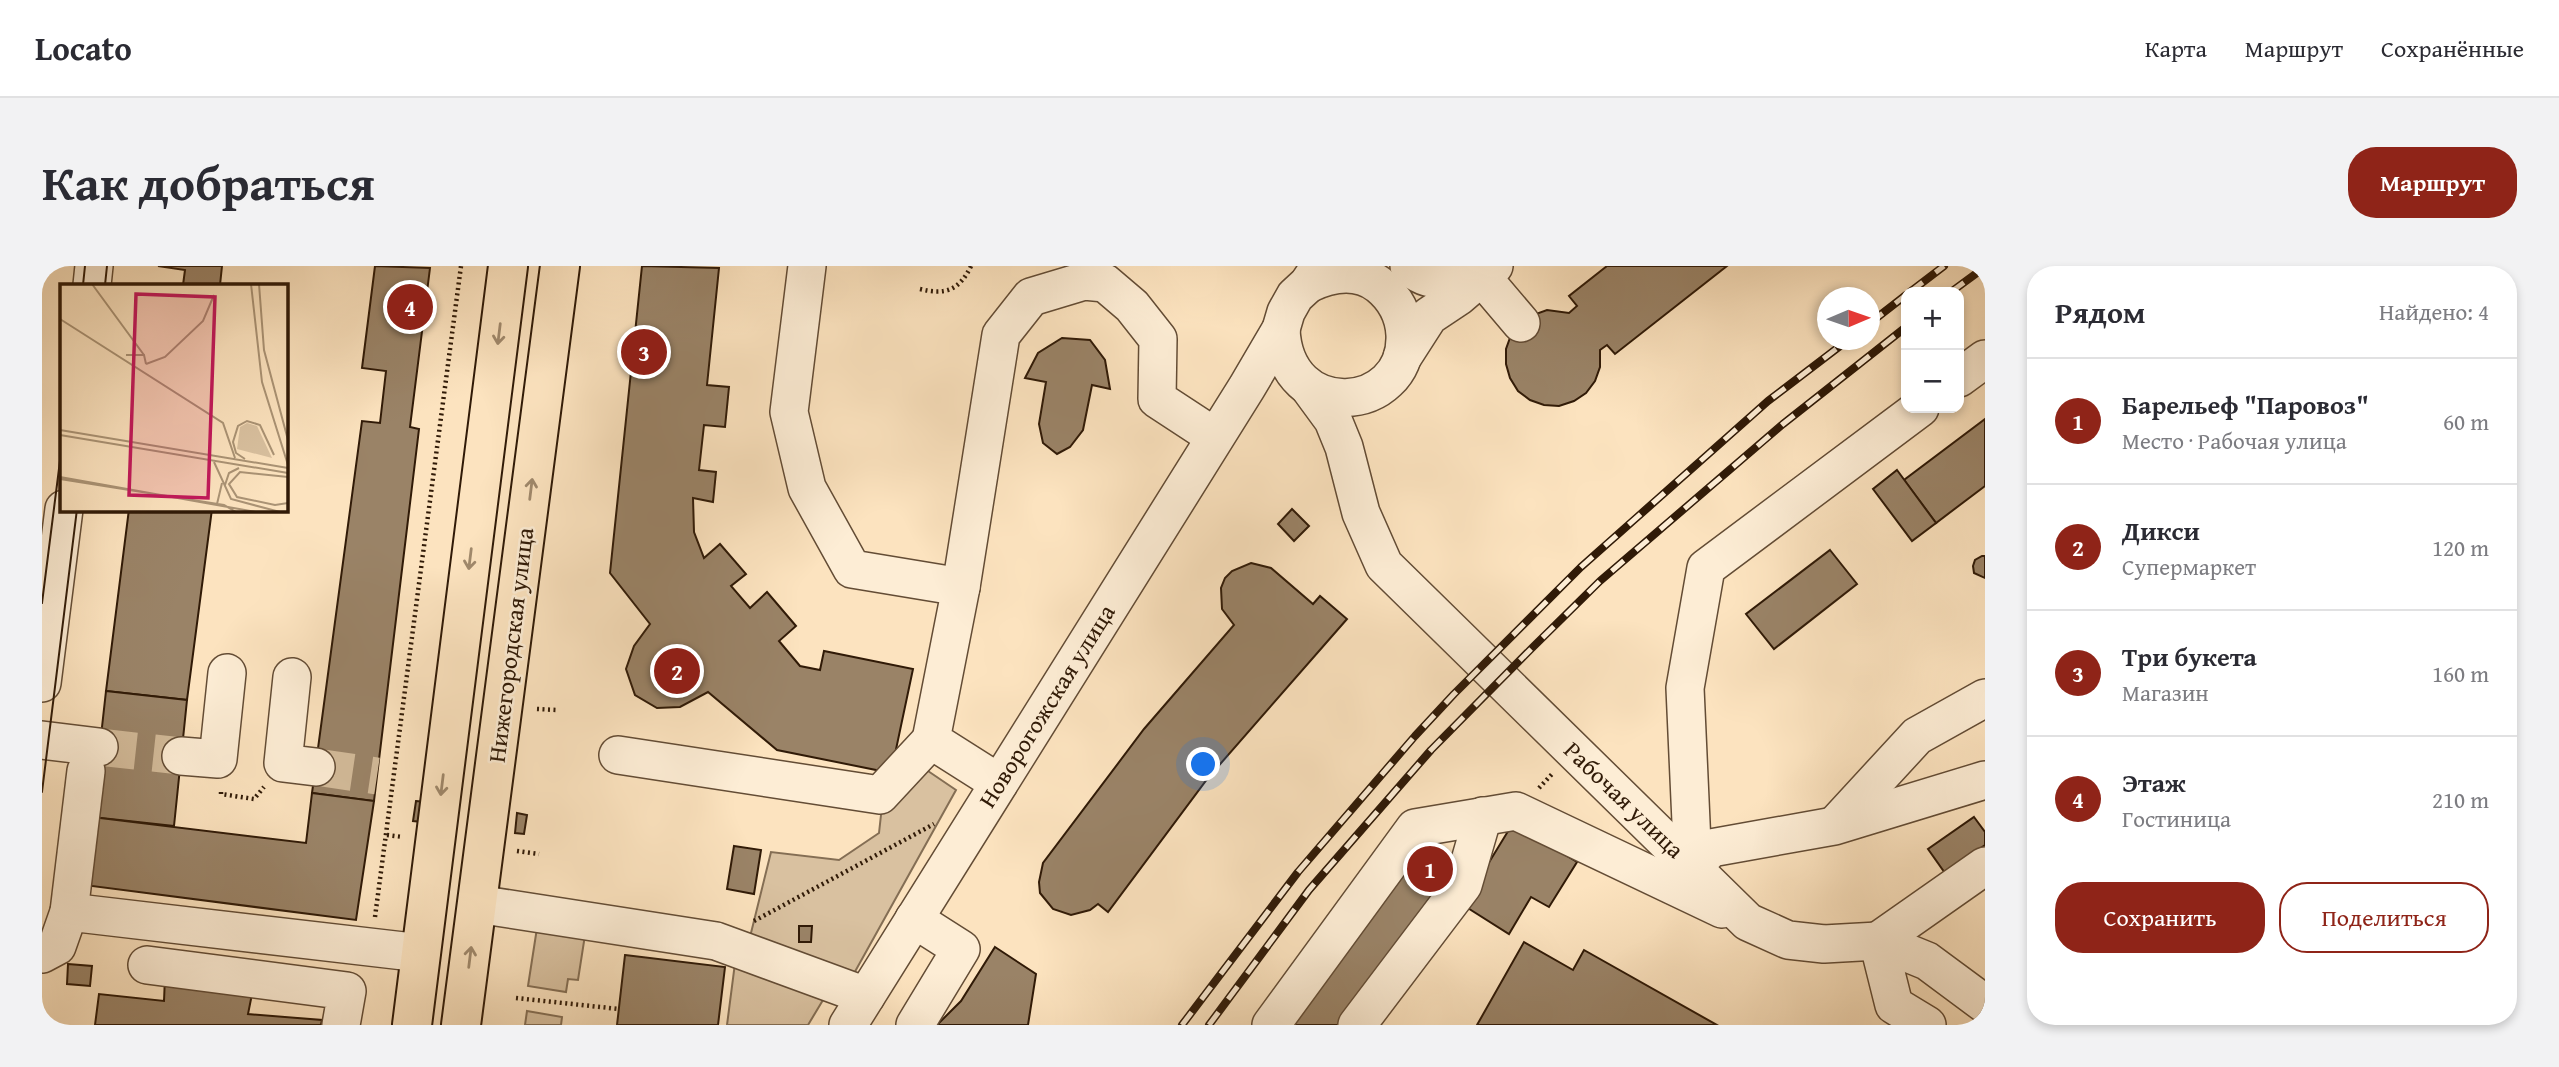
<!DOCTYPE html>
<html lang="ru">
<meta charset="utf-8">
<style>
body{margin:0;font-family:"Gentium Book Plus",serif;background:#f2f2f3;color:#2b2b33}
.controls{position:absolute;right:21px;top:21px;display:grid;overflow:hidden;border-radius:14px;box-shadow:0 4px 10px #0003}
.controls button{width:63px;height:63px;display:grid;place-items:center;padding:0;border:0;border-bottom:2px solid #e1e1e2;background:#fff;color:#2b2b33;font:35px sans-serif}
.compass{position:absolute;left:1775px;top:21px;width:63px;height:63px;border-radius:50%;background:#fff;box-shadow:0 4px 10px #0003;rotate:88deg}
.you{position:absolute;left:1162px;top:499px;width:24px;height:24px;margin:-18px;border:5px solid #fff;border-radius:50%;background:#1a73e8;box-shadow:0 0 0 10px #1a73e833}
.badge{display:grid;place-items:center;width:46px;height:46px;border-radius:50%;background:#8f2418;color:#fff;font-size:23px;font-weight:700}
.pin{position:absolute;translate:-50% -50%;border:4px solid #fff;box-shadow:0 2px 7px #0006}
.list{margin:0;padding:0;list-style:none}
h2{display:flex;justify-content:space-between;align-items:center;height:91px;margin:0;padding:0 28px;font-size:30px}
h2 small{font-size:23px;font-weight:400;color:#7c7c81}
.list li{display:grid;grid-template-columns:46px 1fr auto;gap:21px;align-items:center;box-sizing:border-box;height:126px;padding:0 28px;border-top:2px solid #e1e1e2}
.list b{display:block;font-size:26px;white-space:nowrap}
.list p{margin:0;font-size:23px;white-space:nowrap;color:#7c7c81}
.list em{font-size:23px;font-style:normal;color:#7c7c81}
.actions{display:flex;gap:14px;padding:21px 28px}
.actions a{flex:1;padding:16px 0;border:2px solid #8f2418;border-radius:28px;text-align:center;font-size:24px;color:#8f2418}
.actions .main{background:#8f2418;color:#fff}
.map{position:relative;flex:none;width:1943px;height:759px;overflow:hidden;border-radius:28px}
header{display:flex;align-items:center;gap:42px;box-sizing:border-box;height:98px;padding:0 35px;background:#fff;border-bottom:2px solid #e1e1e2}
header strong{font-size:33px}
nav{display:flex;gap:38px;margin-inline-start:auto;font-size:24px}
.intro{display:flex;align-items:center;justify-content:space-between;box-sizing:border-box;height:168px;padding:0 42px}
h1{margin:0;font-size:49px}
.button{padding:18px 32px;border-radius:28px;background:#8f2418;color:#fff;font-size:24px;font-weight:700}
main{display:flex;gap:42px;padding:0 42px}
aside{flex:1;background:#fff;border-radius:28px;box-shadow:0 4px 10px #0003}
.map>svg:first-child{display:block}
.green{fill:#d9c1a0;stroke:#846e54;stroke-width:2}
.building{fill:#9a8367;stroke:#301a07;stroke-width:2}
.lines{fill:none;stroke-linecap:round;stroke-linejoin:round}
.minor-tunnel{stroke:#d3bb9a;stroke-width:37;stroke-dasharray:37 18;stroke-linecap:butt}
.minor-casing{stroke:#634c35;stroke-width:40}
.major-casing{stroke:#301a07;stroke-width:42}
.path{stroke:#301a07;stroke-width:4.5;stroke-dasharray:2 3.5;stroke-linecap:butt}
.minor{stroke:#fdedd5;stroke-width:37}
.major{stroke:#fce3bf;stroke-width:38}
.tram{stroke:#301a07;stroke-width:2}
.rail-casing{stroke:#301a07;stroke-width:8}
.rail{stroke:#fdedd5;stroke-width:5;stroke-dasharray:16;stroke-linecap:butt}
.oneway{stroke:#a0896c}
.labels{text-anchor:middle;stroke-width:5;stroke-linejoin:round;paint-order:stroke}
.street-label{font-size:24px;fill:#301a07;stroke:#fdedd5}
.inset-road{fill:none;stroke:#aa9375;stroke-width:2}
.view{fill:#c2185b;fill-opacity:0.15;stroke:#c2185b;stroke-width:3.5}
.inset-edge{fill:none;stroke:#301a07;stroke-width:3.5}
</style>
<header>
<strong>Locato</strong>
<nav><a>Карта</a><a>Маршрут</a><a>Сохранённые</a></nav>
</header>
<div class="intro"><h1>Как добраться</h1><a class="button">Маршрут</a></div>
<main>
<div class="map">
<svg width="1943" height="759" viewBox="0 0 1943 759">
<rect width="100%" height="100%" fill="#fce3bf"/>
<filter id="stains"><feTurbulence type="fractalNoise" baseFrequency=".00286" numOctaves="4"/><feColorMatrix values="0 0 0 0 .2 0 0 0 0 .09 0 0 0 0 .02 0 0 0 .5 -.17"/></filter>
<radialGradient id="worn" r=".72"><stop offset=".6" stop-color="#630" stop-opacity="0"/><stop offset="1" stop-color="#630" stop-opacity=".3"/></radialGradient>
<g class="green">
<path d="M886,505L914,524L810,711L707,675L729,586L797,594L837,567L840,540Z"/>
<path d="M495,662L543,669L536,714L526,713L524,726L486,720Z"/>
<path d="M693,697L784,729L766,759H685Z"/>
<path d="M485,745L520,751L519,759H483Z"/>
</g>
<g class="building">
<path d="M116,0H180L178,19H141L143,4Z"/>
<path d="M333,0L388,2L368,161L377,163L332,535L270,527L320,155L338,157L344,105L320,102Z"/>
<path d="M600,0L677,2L665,119L687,121L683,161L662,159L657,204L674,206L671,236L651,232L652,266L662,292L678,278L704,308L689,320L708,342L725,326L754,360L737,375L758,400L778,404L782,385L871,403L849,507L735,484L666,426L638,441L615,442L593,429L584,403L592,380L608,358L568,307Z"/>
<path d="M1565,0H1685L1573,88L1565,79L1558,84V101L1553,115L1544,127L1532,135L1517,140L1502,139L1488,134L1476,125L1468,112L1464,98V83L1469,69L1491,49L1505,44L1527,47L1535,40L1527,30Z"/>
<path d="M1020,72L1048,74L1063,94L1068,123L1050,119L1041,164L1028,181L1015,188L1001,177L997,158L1004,116L983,112L996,87Z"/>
<path d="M1943,153V220L1894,257L1862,214Z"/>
<path d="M1855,204L1894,257L1870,275L1831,223Z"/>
<path d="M87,243H170L145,434L64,425Z"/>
<path d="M1250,243L1267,260L1252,275L1236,258Z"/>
<path d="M1788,284L1815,318L1732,383L1704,348Z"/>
<path d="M1940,290H1943V312L1932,307L1931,300L1933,294Z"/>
<path d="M1209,297L1229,302L1271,338L1278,330L1305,353L1166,512L1066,646L1056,638L1048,644L1029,649L1011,643L998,627L997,616L1001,597L1102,463L1192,359L1180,343L1179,322L1183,312L1190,305Z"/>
<path d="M64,425L145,434L132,560L50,551Z"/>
<path d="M270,527L332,535L314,654L42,619L50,551L264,577Z"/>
<path d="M374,535L383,536L380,556L371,555Z"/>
<path d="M475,547L485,549L482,568L473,567Z"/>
<path d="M1932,551L1943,566V579L1903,607L1886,583Z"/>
<path d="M1471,557L1535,596L1507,641L1489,631L1467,668L1421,639Z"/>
<path d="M692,580L719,584L712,628L685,623Z"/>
<path d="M1369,590L1407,617L1306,759H1240Z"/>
<path d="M757,660H770L769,676H757Z"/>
<path d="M1482,676L1531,704L1542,684L1675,759H1435Z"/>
<path d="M953,681L994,708L986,759H895L919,735Z"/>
<path d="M583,689L683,701L676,759H575Z"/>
<path d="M26,698L50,700L48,720L25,718Z"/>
<path d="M123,711L211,723L206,748L280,754L279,759H53L57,728L122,735Z"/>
</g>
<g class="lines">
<g class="minor-tunnel">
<path d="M57,481L139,490"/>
<path d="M274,501L335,510"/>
</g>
<defs>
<g id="minor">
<path d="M765,0L747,146L765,222L810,303L919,321L889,474L957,517"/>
<path d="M1367,0C1389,22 1419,12 1445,2"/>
<path d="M1440,11L1479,57"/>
<path d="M50,19L52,0"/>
<path d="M1239,63C1243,159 1366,148 1363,69C1362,48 1353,32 1337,19C1315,2 1289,7 1266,18"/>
<path d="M1360,92L1387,50L1417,30L1452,0"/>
<path d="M1917,112L1943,93"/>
<path d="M1269,124L1291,154L1302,181L1319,247L1342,299L1706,656L1746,674L1782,678L1836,675L1885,695L1943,738"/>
<path d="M919,321L959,69L989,31L1042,15L1063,17L1090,40L1116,73L1115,133L1173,171"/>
<path d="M250,411L241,497L274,501"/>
<path d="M0,417L22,243"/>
<path d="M0,474L57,481"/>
<path d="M576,489L838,529L889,474"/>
<path d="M139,490L176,493L185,407"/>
<path d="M1793,559L1875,470L1943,432"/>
<path d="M1651,601L1643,422L1664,302L1878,142"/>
<path d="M1651,601L1669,582L1792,560L1943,514"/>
<path d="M435,638L674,675L824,730"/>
<path d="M27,646L44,505"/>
<path d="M872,653L919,683L873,759"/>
<path d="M0,688L15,680L27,646L379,687"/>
<path d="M105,699L305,725L299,759"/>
<path d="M806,759L1205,121L1239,63L1244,46L1253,30L1266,18L1278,0"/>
<path d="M1229,759L1373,562L1474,545L1680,643"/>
<path d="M1315,759L1421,619L1441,550"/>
<path d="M1885,759L1852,739L1836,675L1943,600"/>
</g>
<g id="major">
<path d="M370,759L466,0"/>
<path d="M419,759L518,0"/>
</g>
</defs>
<use href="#minor" class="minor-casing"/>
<use href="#major" class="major-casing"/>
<g class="path">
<path d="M878,23C903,29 917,25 929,0"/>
<path d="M495,443L515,444"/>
<path d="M1497,522L1510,508"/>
<path d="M179,526V528L212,533L222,521"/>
<path d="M345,569L361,571"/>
<path d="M475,585L497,588"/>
<path d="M333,651L419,0"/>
<path d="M712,655L892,558"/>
<path d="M474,732L577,743"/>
</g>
<use href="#minor" class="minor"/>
<use href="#major" class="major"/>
<g class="tram">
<path d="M41,19L43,0"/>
<path d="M63,19L65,0"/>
<path d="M0,337L19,187"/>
<path d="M0,526L35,243"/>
</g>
<defs>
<g id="rail">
<path d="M1868,26L1902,0"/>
<path d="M1909,26L1943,1"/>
<path d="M1828,57L1864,29"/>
<path d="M1140,759L1256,606L1373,470L1412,428L1539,301L1726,135L1806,74"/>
<path d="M1167,759L1267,624L1389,484L1490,382L1558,315L1741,158L1864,61"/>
</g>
</defs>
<use href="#rail" class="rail-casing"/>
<use href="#rail" class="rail"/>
</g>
<defs><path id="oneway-shaft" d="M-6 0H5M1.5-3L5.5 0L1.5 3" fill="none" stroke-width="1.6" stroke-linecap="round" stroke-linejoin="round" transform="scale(1.75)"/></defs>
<g class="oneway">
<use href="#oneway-shaft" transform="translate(457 68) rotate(97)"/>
<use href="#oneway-shaft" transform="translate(489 223) rotate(-83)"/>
<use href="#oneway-shaft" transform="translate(428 293) rotate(97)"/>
<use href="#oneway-shaft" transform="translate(400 519) rotate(97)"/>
<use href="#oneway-shaft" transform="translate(428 691) rotate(-83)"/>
</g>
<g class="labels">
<g class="street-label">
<text transform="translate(469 379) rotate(-83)" y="8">Нижегородская улица</text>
<text transform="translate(1005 440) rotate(-58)" y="8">Новорогожская улица</text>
<text transform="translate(1582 534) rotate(44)" y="8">Рабочая улица</text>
</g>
</g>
<g transform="translate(18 18)">
<rect width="228" height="228" fill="#fce3bf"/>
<path d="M187,139L197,142L212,174L177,165L180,143Z" fill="#d9c1a0"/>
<path class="inset-road" d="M32,0L84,71M191,0L202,98L228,181M199,0L204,66L228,156M0,35L163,139L175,174M66,71H84L86,80M86,80L105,73L143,37L154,11M0,146L228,184M0,151L228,189M185,175L176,169L173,158L178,142L187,137L200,141L214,171M154,178L171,215L220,228M0,193L196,228M228,193L180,188L169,200L177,213L215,221L228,219M0,195L164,221L176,228M165,201L169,189L179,184M157,220L162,199"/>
<path class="view" d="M76,10L155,13L148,214L69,211Z"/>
<rect width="228" height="228" class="inset-edge"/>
</g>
<rect width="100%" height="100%" filter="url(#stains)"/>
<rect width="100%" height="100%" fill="url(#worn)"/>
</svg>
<div class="controls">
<button>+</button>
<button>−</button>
</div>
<svg class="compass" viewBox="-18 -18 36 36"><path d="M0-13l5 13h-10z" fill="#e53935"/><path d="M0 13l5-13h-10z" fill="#7c7c81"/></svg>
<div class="you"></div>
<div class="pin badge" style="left:1388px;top:603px">1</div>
<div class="pin badge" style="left:635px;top:405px">2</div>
<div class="pin badge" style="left:602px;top:86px">3</div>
<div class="pin badge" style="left:368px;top:41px">4</div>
</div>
<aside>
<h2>Рядом<small>Найдено: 4</small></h2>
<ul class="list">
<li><span class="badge">1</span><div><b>Барельеф &quot;Паровоз&quot;</b><p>Место · Рабочая улица</p></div><em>60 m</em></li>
<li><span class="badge">2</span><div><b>Дикси</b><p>Супермаркет</p></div><em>120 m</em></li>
<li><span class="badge">3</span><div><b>Три букета</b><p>Магазин</p></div><em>160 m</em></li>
<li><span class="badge">4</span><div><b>Этаж</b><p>Гостиница</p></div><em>210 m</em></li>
</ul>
<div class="actions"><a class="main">Сохранить</a><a>Поделиться</a></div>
</aside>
</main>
